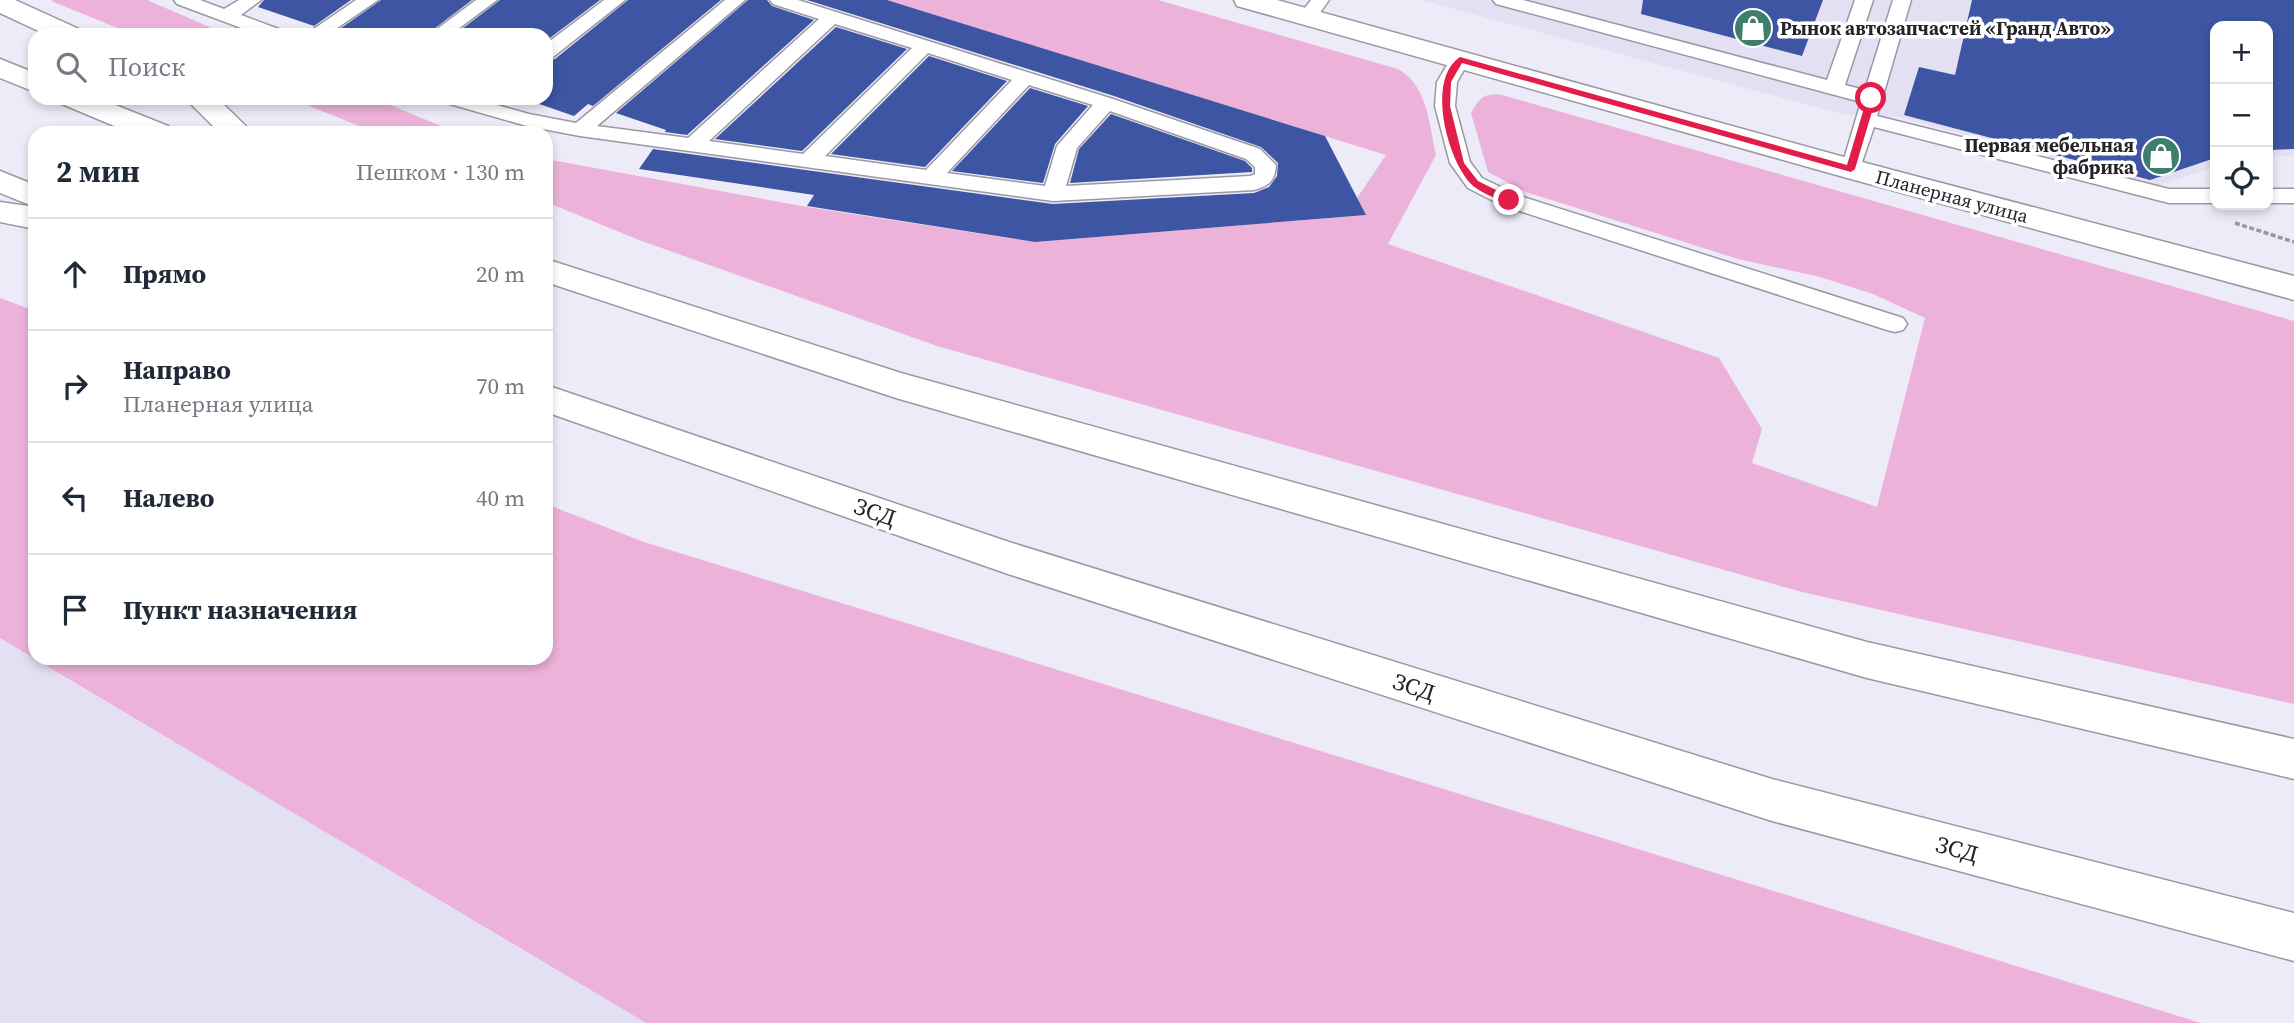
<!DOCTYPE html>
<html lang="ru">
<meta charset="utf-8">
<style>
body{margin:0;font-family:"Source Serif 4",serif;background:#f2f2f3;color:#1f2937}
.controls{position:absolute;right:21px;top:21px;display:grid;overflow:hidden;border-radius:14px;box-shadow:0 4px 10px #0003}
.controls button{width:63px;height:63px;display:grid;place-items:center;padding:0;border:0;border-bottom:2px solid #e0e1e3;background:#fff;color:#1f2937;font:35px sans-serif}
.stop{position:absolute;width:21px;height:21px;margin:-16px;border:5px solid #e11d48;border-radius:50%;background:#fff}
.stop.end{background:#e11d48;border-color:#fff;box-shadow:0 2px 7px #0008}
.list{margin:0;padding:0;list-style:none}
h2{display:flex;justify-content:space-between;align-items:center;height:91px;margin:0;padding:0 28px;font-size:30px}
h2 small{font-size:23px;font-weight:400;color:#747a83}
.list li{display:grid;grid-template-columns:46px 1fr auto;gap:21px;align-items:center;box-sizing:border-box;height:112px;padding:0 28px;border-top:2px solid #e0e1e3}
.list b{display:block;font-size:26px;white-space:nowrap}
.list p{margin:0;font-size:23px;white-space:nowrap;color:#747a83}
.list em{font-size:23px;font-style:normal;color:#747a83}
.icon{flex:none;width:38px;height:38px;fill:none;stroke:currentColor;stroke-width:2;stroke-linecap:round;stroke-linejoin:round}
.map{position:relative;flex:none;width:2294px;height:1023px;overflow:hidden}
.search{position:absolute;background:#fff;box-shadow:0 4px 10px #0003;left:28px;top:28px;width:525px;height:77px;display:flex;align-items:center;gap:18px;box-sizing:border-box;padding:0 24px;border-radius:21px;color:#747a83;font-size:26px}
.panel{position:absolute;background:#fff;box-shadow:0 4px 10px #0003;left:28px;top:126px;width:525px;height:539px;border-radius:21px}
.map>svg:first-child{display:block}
.built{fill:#e3e0f4}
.green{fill:#edb2da}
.building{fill:#3d55a2}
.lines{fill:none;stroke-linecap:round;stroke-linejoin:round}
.service-casing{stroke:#9998a3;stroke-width:3}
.secondary-casing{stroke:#9998a3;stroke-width:3}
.motorway-casing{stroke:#9998a3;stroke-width:3}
.path{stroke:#9897a0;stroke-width:3.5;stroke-dasharray:5 2.5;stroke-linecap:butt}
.service{fill:#fff;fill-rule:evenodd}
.secondary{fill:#fff;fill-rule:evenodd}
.motorway{fill:#fff;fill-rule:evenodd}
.route{fill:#e11d48}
.labels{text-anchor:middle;stroke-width:7;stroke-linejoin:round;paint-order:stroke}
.far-poi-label{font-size:19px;font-weight:bold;fill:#242428;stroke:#fff;text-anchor:start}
.far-street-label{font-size:19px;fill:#242428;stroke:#fff}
.street-label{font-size:23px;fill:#242428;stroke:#fff}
</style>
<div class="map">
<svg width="2294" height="1023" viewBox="0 0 2294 1023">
<rect width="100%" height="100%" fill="#edebf7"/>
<g class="built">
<path d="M1421,0H2294V156L2268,157V26H2215V167L2156,186L1898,117L1842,114Z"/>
<path d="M0,638L646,1023H0Z"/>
</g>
<g class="green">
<path d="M53,0H147L228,35H135L51,1Z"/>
<path d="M887,0H1158L1398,69C1428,86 1429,124 1436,155L1388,244L1719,358L1762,429L1752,463L1877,507L1925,318L1873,294L1820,277L1738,259L1526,192L1488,172L1471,113C1480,97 1484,93 1502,95L2294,321V704L1802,592L937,346L639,240L546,202V159L807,207L1035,242L1364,215L1357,198L1386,155Z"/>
<path d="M290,98H373L458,133H376Z"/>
<path d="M0,298L35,311V658H546V504L644,542L2201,1023H646L0,638Z"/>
</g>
<g class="building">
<path d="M264,0H351L314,26L258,7Z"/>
<path d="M381,0H472L426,35L334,33Z"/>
<path d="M500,0H600L546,41V35H454Z"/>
<path d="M628,0H721L593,106L588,104L574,116L522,98H546V61L555,59Z"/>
<path d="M748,0H767L772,6L814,20L687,135L665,132L666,130L616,113Z"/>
<path d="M807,0H887L1325,136L1366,215L1035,242L807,206L814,195L639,169L653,149L1053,204L1254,193L1269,187L1277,176L1278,163L1261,147L1114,96Z"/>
<path d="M1643,0H1823L1802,56L1641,14Z"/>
<path d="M1972,0H2294V149L2268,150V26H2215V158L2150,180L1904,115L1919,67L1955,75Z"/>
<path d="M836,27L907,49L802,151L715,139Z"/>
<path d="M929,56L1007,81L925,167L831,154Z"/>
<path d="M1030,88L1088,106L1055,144L1043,183L952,171Z"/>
<path d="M1111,114L1245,161L1252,168V172L1070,183L1079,149Z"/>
</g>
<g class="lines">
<defs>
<g id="service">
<path d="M174,0H200L224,9L239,0H261L241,15L284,31L286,35H260L177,4Z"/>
<path d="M356,0H378L327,35H305Z"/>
<path d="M476,0H497L450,35H429Z"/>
<path d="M604,0H625L553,57L546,59V44Z"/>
<path d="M725,0H745L597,126L688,138L819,19L773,4L770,0H798L1113,99L1260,149L1276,165C1275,181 1269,186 1254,190L1053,201L580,136L527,126L443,102L440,98H472L529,114L576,123ZM835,24L912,48L803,154L709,141ZM928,53L1012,80L926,170L825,156ZM1029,85L1093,105L1057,146L1045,186L947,173ZM1110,111L1246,159L1255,167V174L1250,176L1066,186L1077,148Z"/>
<path d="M1311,0H1329L1314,21H1300L1298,17Z"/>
<path d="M1493,0H1523L1827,80L1855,0H1873L1845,85L1865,90L1893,0H1911L1877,116L2169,189H2215V203H2169L1874,127L1858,174H1844L1841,169L1861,102L1496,4Z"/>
<path d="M1460,53L1470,59L1457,82L1455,106L1470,162L1482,178L1517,195L1903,318L1907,324L1903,330L1895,332L1887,330L1501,205L1468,188L1450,163L1435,106L1437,82L1453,55Z"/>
<rect x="2268" y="189" width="26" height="14"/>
</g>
<g id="secondary">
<path d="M0,0H15L79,29L83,35H47L0,13Z"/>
<path d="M1234,0H1277L1862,162L2294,276V300L1840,176L1237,6Z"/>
<path d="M185,98H217L253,133H220Z"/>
<path d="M0,202L35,207V229L0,222Z"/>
</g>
<g id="motorway">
<path d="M0,59L35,73V92L0,78Z"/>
<path d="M57,98H98L168,126L172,133H131L62,104Z"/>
<path d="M0,171L35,185V207L0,193Z"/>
<path d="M546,259L901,373L1867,642L2294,739V779L1867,678L896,398L546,282Z"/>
<path d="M546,385L1009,542L1772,779L2294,913V961L1772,821L1008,574L546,412Z"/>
</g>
</defs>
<use href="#service" class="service-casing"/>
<use href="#secondary" class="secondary-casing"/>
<use href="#motorway" class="motorway-casing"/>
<path class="path" d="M2235,223L2294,242"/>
<use href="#service" class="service"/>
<use href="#secondary" class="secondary"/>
<use href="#motorway" class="motorway"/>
</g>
<path class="route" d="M1460,57L1847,165L1867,98L1871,95L1876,98L1855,169L1851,172L1462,63L1451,82L1450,106L1464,163L1478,181L1512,198L1514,200L1509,203C1497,199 1478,192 1470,183C1447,158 1426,79 1460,57Z"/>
<defs>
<symbol id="shop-disc" viewBox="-11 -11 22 22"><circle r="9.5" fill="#3e7e6d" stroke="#fff"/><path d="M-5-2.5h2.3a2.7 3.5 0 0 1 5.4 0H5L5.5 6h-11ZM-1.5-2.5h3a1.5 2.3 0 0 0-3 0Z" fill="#fff"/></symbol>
</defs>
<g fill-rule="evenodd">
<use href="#shop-disc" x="1731" y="6" width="44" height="44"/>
<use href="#shop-disc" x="2139" y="134" width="44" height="44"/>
</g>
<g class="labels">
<g class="far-poi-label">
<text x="1780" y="35">Рынок автозапчастей «Гранд Авто»</text>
<text x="2134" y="152" text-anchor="end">Первая мебельная<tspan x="2134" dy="22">фабрика</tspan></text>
</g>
<g class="far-street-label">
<text transform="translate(1952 196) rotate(15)" y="7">Планерная улица</text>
</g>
<g class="street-label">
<text transform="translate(875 512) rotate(19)" y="8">ЗСД</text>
<text transform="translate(1414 687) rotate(18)" y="8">ЗСД</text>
<text transform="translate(1957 849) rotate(15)" y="8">ЗСД</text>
</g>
</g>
</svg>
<div class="controls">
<button>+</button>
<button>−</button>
<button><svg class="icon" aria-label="locate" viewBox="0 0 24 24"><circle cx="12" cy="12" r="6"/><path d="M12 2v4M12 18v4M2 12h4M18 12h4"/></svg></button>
</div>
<div class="stop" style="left:1871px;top:98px"></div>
<div class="stop end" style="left:1509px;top:200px"></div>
<div class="search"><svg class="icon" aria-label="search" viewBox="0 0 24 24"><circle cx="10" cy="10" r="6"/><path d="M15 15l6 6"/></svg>Поиск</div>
<section class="panel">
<h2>2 мин<small>Пешком · 130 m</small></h2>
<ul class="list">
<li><svg class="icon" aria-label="ahead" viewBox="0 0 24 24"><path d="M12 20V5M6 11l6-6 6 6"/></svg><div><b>Прямо</b></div><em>20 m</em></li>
<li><svg class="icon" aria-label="right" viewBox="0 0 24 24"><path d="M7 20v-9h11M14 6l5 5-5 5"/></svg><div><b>Направо</b><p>Планерная улица</p></div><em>70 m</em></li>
<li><svg class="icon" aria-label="left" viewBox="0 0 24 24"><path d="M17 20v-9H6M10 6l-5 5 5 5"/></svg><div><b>Налево</b></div><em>40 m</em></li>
<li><svg class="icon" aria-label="arrive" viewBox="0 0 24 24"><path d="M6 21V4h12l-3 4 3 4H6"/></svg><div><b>Пункт назначения</b></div></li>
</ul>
</section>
</div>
